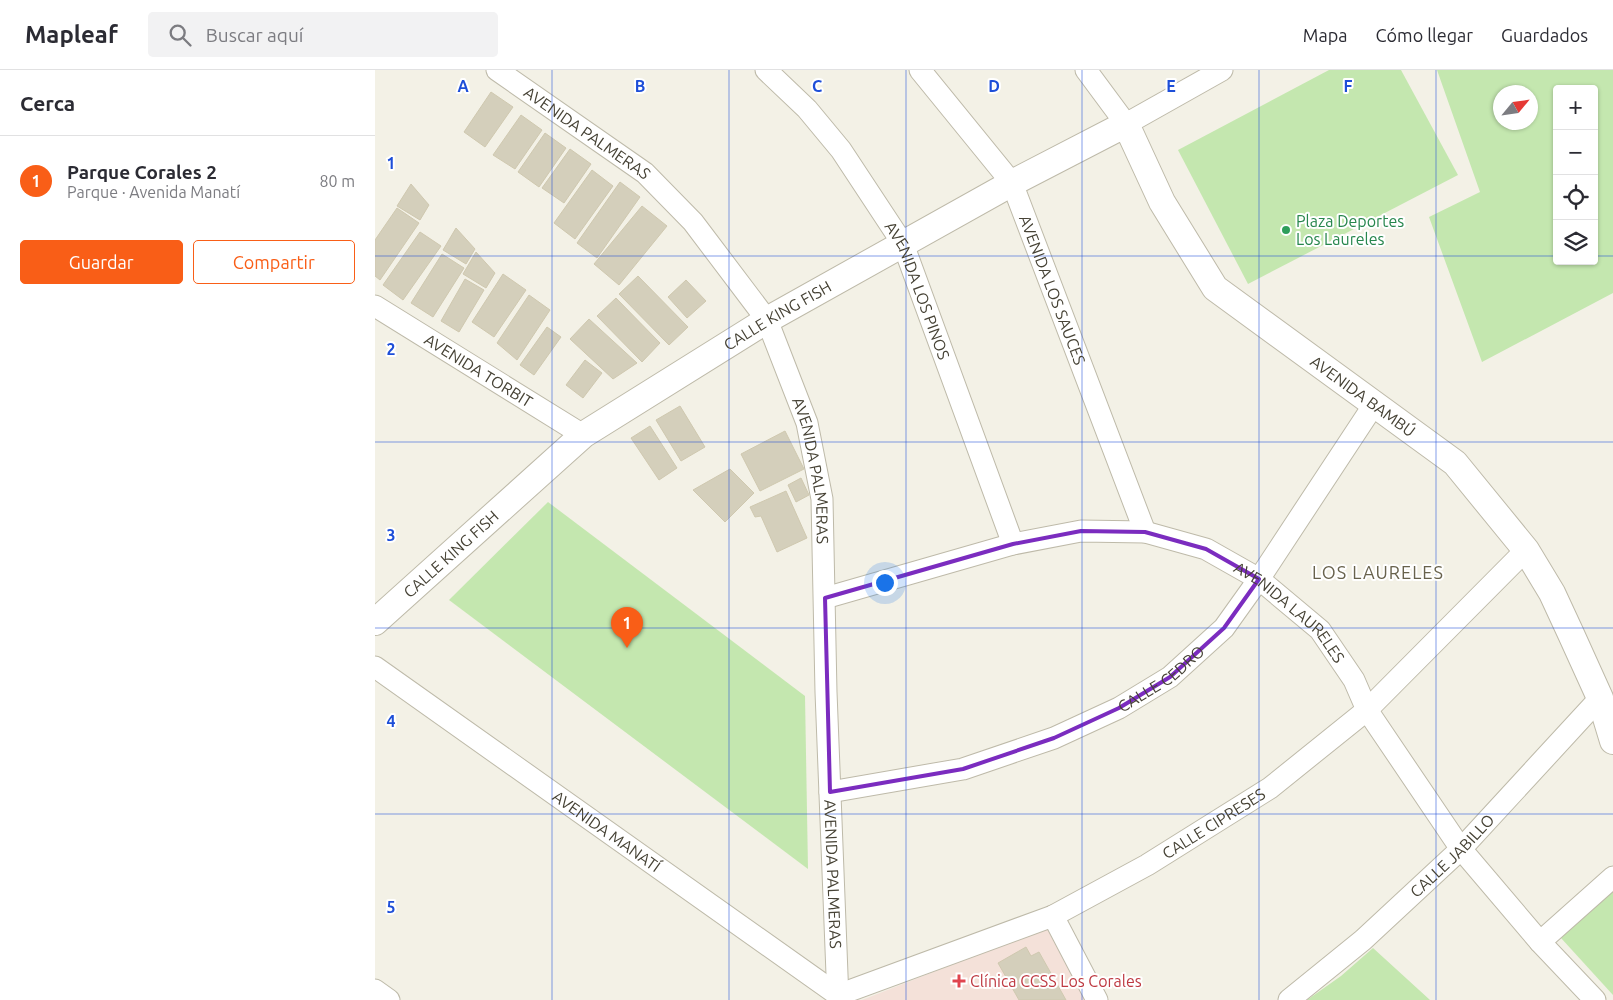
<!DOCTYPE html>
<html lang="es">
<meta charset="utf-8">
<style>
body{margin:0;font-family:Ubuntu,sans-serif;background:#f2f2f3;color:#2b2b33}
.controls{position:absolute;right:15px;top:15px;display:grid;overflow:hidden;border-radius:5px;box-shadow:0 1px 4px #0004}
.controls button{width:45px;height:45px;display:grid;place-items:center;padding:0;border:0;border-bottom:1px solid #e1e1e2;background:#fff;color:#2b2b33;font:25px sans-serif}
.compass{position:absolute;left:1118px;top:15px;width:45px;height:45px;border-radius:50%;background:#fff;box-shadow:0 1px 4px #0004;rotate:61deg}
.you{position:absolute;left:509px;top:512px;width:18px;height:18px;margin:-12px;border:4px solid #fff;border-radius:50%;background:#1a73e8;box-shadow:0 0 0 8px #1a73e833}
.badge{display:grid;place-items:center;width:32px;height:32px;border-radius:50%;background:#f95e17;color:#fff;font-size:16px;font-weight:700}
.pin{position:absolute;translate:-50% -41px;filter:drop-shadow(0 1px 2px #0008)}
.pin::after{content:'';position:absolute;top:26px;width:18px;height:15px;background:inherit;clip-path:polygon(0 0,100% 0,50% 100%)}
.list{margin:0;padding:0;list-style:none}
h2{display:flex;justify-content:space-between;align-items:center;height:65px;margin:0;padding:0 20px;font-size:21px}
h2 small{font-size:16px;font-weight:400;color:#7c7c81}
.list li{display:grid;grid-template-columns:32px 1fr auto;gap:15px;align-items:center;box-sizing:border-box;height:90px;padding:0 20px;border-top:1px solid #e1e1e2}
.list b{display:block;font-size:19px;white-space:nowrap}
.list p{margin:0;font-size:16px;white-space:nowrap;color:#7c7c81}
.list em{font-size:16px;font-style:normal;color:#7c7c81}
.actions{display:flex;gap:10px;padding:15px 20px}
.actions a{flex:1;padding:11px 0;border:1px solid #f95e17;border-radius:5px;text-align:center;font-size:18px;color:#f95e17}
.actions .main{background:#f95e17;color:#fff}
.icon{flex:none;width:28px;height:28px;fill:none;stroke:currentColor;stroke-width:2;stroke-linecap:round;stroke-linejoin:round}
.map{position:relative;flex:none;width:1238px;height:930px;overflow:hidden}
header{display:flex;align-items:center;gap:30px;box-sizing:border-box;height:70px;padding:0 25px;background:#fff;border-bottom:1px solid #e1e1e2}
header strong{font-size:24px}
nav{display:flex;gap:28px;margin-inline-start:auto;font-size:18px}
.search{width:350px;height:45px;background:#f2f2f3;display:flex;align-items:center;gap:12px;box-sizing:border-box;padding:0 18px;border-radius:5px;color:#7c7c81;font-size:19px}
main{display:flex}
aside{flex:1;background:#fff}
.map>svg:first-child{display:block}
.medical{fill:#f4e1d9}
.green{fill:#c4e7af;fill-rule:evenodd}
.building{fill:#d4cfbb;stroke:#cfc8af}
.lines{fill:none;stroke-linecap:round;stroke-linejoin:round}
.minor-casing{stroke:#bebaa9;stroke-width:23}
.tertiary-casing{stroke:#bebaa9;stroke-width:28}
.minor{stroke:#fff;stroke-width:21}
.tertiary{stroke:#fff;stroke-width:26}
.marked{fill:none;stroke:#7b2cbf;stroke-width:4;stroke-linejoin:round}
.grid{fill:none;stroke:#1d4ed8;stroke-width:1;stroke-opacity:0.55}
.leisure-dot{fill:#2e9e5b;stroke:#fff;stroke-width:2}
.health-dot{fill:#e0444e;stroke:#fff;stroke-width:2}
.labels{text-anchor:middle;stroke-width:4;stroke-linejoin:round;paint-order:stroke}
.street-label{font-size:16px;fill:#464235;stroke:#fff}
.leisure-label{font-size:16px;fill:#27864d;stroke:#fff;text-anchor:start}
.health-label{font-size:16px;fill:#be3a42;stroke:#fff;text-anchor:start}
.neighbourhood-label{font-size:18px;letter-spacing:1px;fill:#68624c;stroke:#fff}
.grid-label{font-size:16px;text-anchor:middle;font-weight:bold;fill:#1d4ed8;stroke:#fff;stroke-width:4;stroke-linejoin:round;paint-order:stroke}
</style>
<header>
<strong>Mapleaf</strong>
<div class="search"><svg class="icon" aria-label="search" viewBox="0 0 24 24"><circle cx="10" cy="10" r="6"/><path d="M15 15l6 6"/></svg>Buscar aquí</div>
<nav><a>Mapa</a><a>Cómo llegar</a><a>Guardados</a></nav>
</header>
<main>
<aside>
<h2>Cerca<small></small></h2>
<ul class="list">
<li><span class="badge">1</span><div><b>Parque Corales 2</b><p>Parque · Avenida Manatí</p></div><em>80 m</em></li>
</ul>
<div class="actions"><a class="main">Guardar</a><a>Compartir</a></div>
</aside>
<div class="map">
<svg width="1238" height="930" viewBox="0 0 1238 930">
<rect width="100%" height="100%" fill="#f3f1e6"/>
<path class="medical" d="M673,857L711,930H691L664,882L656,886L651,877L624,893L644,930H487Z"/>
<g class="green">
<path d="M954,0H1026L1083,105L873,214L803,80Z"/>
<path d="M1062,0H1238V223L1107,292L1054,147L1105,122ZM1182,19H1219V191H1182ZM1156,22V52H1126V22Z"/>
<path d="M173,432L430,626L433,799L74,530Z"/>
<path d="M1238,820V925L1186,868Z"/>
<path d="M998,878L1055,930H932L966,906Z"/>
</g>
<g class="building">
<path d="M116,22L138,37L110,77L89,62Z"/>
<path d="M146,45L167,60L140,99L118,85Z"/>
<path d="M170,63L191,78L164,117L143,102Z"/>
<path d="M195,79L216,94L189,133L167,118Z"/>
<path d="M217,100L238,116L200,169L179,153Z"/>
<path d="M245,112L265,127L222,188L202,173Z"/>
<path d="M36,114L54,135L45,150L22,136Z"/>
<path d="M267,136L292,156L244,215L219,194Z"/>
<path d="M22,138L44,153L5,210L0,206V170Z"/>
<path d="M81,158L100,179L91,194L68,180Z"/>
<path d="M45,162L66,176L28,230L8,215Z"/>
<path d="M101,182L120,203L111,218L88,204Z"/>
<path d="M67,184L89,198L58,247L36,233Z"/>
<path d="M128,204L151,220L119,267L97,252Z"/>
<path d="M263,206L313,257L294,275L244,224Z"/>
<path d="M90,209L109,220L84,262L66,251Z"/>
<path d="M311,210L331,231L312,248L293,227Z"/>
<path d="M154,225L175,240L142,290L122,273Z"/>
<path d="M241,228L285,273L267,292L222,246Z"/>
<path d="M214,249L262,293L238,309L195,269Z"/>
<path d="M172,257L186,267L159,305L145,295Z"/>
<path d="M210,290L227,303L208,328L191,315Z"/>
<path d="M305,336L330,377L306,391L281,350Z"/>
<path d="M275,356L302,398L284,410L256,368Z"/>
<path d="M410,361L429,399L385,421L366,384Z"/>
<path d="M355,399L379,423L350,452L318,420Z"/>
<path d="M426,408L434,425L421,432L413,415Z"/>
<path d="M411,421L432,468L402,482L386,446L380,447L375,437Z"/>
<path d="M651,877L656,886L664,882L691,930H644L623,893Z"/>
</g>
<g class="lines">
<defs>
<g id="minor">
<path id="s1" d="M122,0L270,103L318,152L392,250L432,353L447,429L451,622L463,930"/>
<path id="s2" d="M391,0L432,39L466,80L528,174L638,474"/>
<path id="s3" d="M545,0L637,113L770,462"/>
<path d="M711,0L751,54L847,0"/>
<path id="s4" d="M0,236L208,365"/>
<path id="s5" d="M450,528L638,474L706,461L770,462L831,479L884,509L945,560L979,610L992,640L1086,779L1165,872L1220,930"/>
<path id="s6" d="M0,597L463,925L678,846L772,795L895,718L992,640L1151,480"/>
<path id="s7" d="M455,722L588,699L679,668L744,638L795,607L849,558L884,509L1000,333"/>
<path d="M678,846L722,930"/>
<path d="M1165,872L1238,807"/>
<path d="M0,920L14,930"/>
<path id="s8" d="M914,930L988,870L1086,779L1225,628"/>
</g>
<g id="tertiary">
<path id="s9" d="M0,552L208,365L392,250L637,113L751,54L787,132L840,218L1080,393L1151,480L1177,523L1196,564L1225,628L1238,671"/>
</g>
</defs>
<use href="#minor" class="minor-casing"/>
<use href="#tertiary" class="tertiary-casing"/>
<use href="#minor" class="minor"/>
<use href="#tertiary" class="tertiary"/>
</g>
<path class="marked" d="M706,461L770,462L831,479L884,509L849,558L795,607L744,638L679,668L588,699L455,722L450,528L638,474Z"/>
<path class="grid" d="M177,0V930M354,0V930M531,0V930M707,0V930M884,0V930M1061,0V930M0,186H1182M1219,186H1238M0,372H1238M0,558H1238M0,744H1238"/>
<circle class="leisure-dot" cx="911" cy="160" r="5"/>
<path class="health-dot" d="M581.5 903.5h5v5h5v5h-5v5h-5v-5h-5v-5h5z"/>
<g class="labels">
<g class="street-label">
<text dy="6" stroke="none"><textPath href="#s1" startOffset="110">AVENIDA PALMERAS</textPath></text>
<text dy="6" stroke="none"><textPath href="#s3" startOffset="260">AVENIDA LOS SAUCES</textPath></text>
<text dy="6" stroke="none"><textPath href="#s2" startOffset="271">AVENIDA LOS PINOS</textPath></text>
<text dy="6" stroke="none"><textPath href="#s9" startOffset="508">CALLE KING FISH</textPath></text>
<text dy="6" stroke="none"><textPath href="#s4" startOffset="122">AVENIDA TORBIT</textPath></text>
<text dy="6" stroke="none"><textPath href="#s9" startOffset="1276">AVENIDA BAMBÚ</textPath></text>
<text dy="6" stroke="none"><textPath href="#s1" startOffset="530">AVENIDA PALMERAS</textPath></text>
<text dy="6" stroke="none"><textPath href="#s9" startOffset="102">CALLE KING FISH</textPath></text>
<text dy="6" stroke="none"><textPath href="#s5" startOffset="498">AVENIDA LAURELES</textPath></text>
<text dy="6" stroke="none"><textPath href="#s7" startOffset="354">CALLE CEDRO</textPath></text>
<text dy="6" stroke="none"><textPath href="#s6" startOffset="982">CALLE CIPRESES</textPath></text>
<text dy="6" stroke="none"><textPath href="#s6" startOffset="284">AVENIDA MANATÍ</textPath></text>
<text dy="6" stroke="none"><textPath href="#s8" startOffset="218">CALLE JABILLO</textPath></text>
<text dy="6" stroke="none"><textPath href="#s1" startOffset="935">AVENIDA PALMERAS</textPath></text>
</g>
<g class="leisure-label">
<text x="921" y="157">Plaza Deportes<tspan x="921" dy="18">Los Laureles</tspan></text>
</g>
<g class="health-label">
<text x="595" y="917">Clínica CCSS Los Corales</text>
</g>
<g class="neighbourhood-label">
<text x="1003" y="509">LOS LAURELES</text>
</g>
</g>
<g class="grid-label">
<text x="88" y="22">A</text>
<text x="265" y="22">B</text>
<text x="442" y="22">C</text>
<text x="619" y="22">D</text>
<text x="796" y="22">E</text>
<text x="973" y="22">F</text>
<text x="16" y="99">1</text>
<text x="16" y="285">2</text>
<text x="16" y="471">3</text>
<text x="16" y="657">4</text>
<text x="16" y="843">5</text>
</g>
</svg>
<div class="controls">
<button>+</button>
<button>−</button>
<button><svg class="icon" aria-label="locate" viewBox="0 0 24 24"><circle cx="12" cy="12" r="6"/><path d="M12 2v4M12 18v4M2 12h4M18 12h4"/></svg></button>
<button><svg class="icon" aria-label="layers" viewBox="0 0 24 24"><path d="M12 4l9 5-9 5-9-5zM3 14l9 5 9-5"/></svg></button>
</div>
<svg class="compass" viewBox="-18 -18 36 36"><path d="M0-13l5 13h-10z" fill="#e53935"/><path d="M0 13l5-13h-10z" fill="#7c7c81"/></svg>
<div class="you"></div>
<div class="pin badge" style="left:252px;top:578px">1</div>
</div>
</main>
